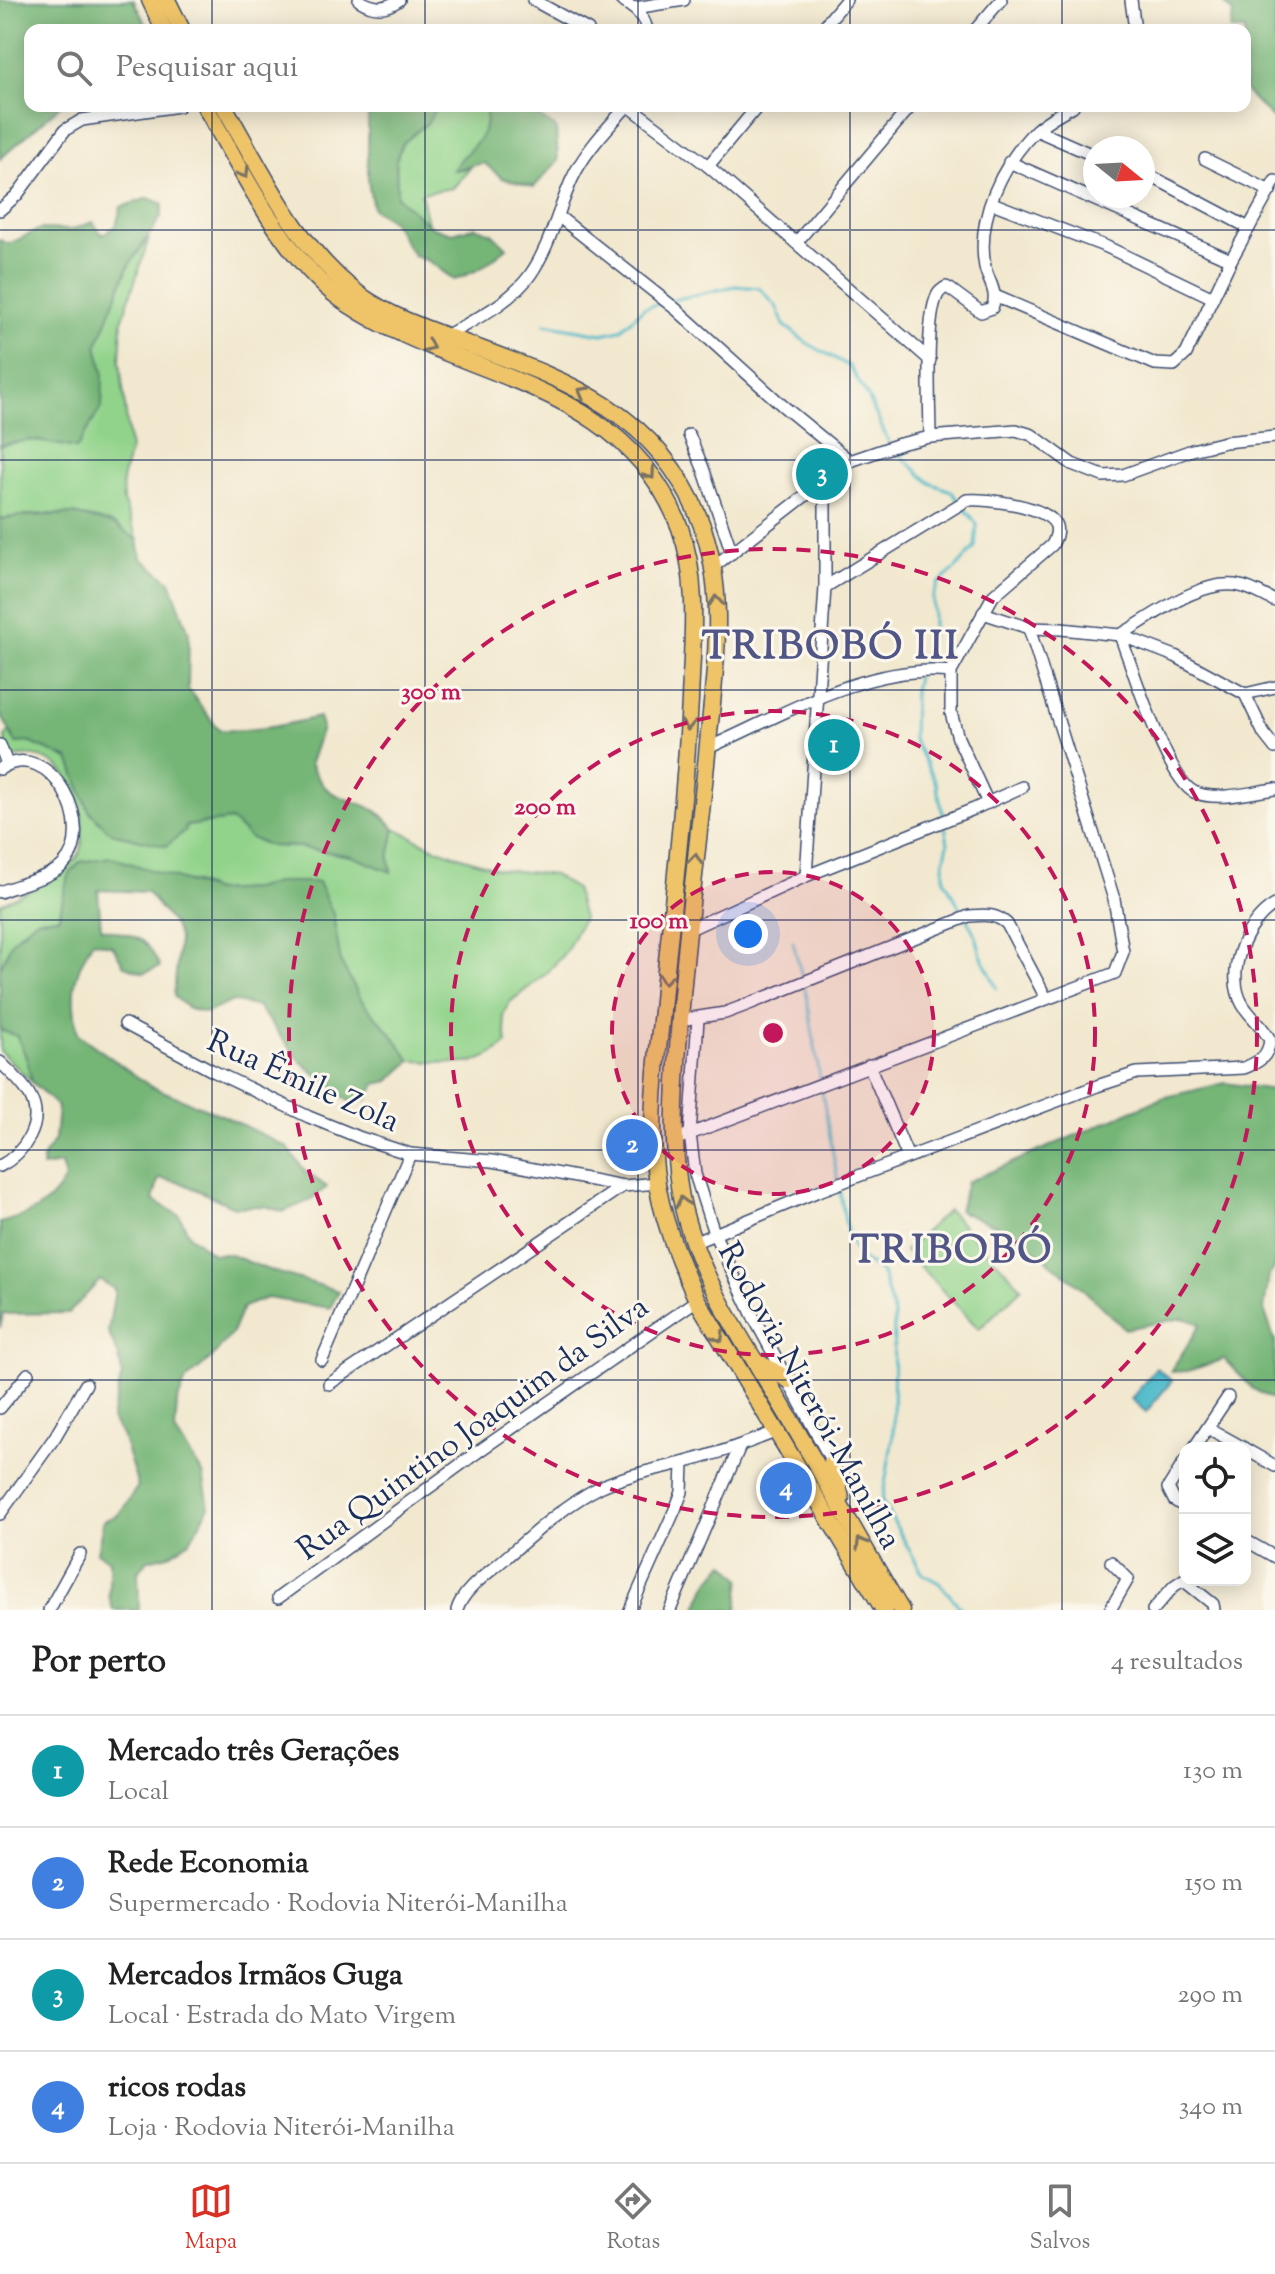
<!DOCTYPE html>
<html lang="pt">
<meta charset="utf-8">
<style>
body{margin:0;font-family:"Sorts Mill Goudy",serif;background:#f6f6f6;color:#222}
.controls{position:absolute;right:24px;bottom:24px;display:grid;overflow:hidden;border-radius:16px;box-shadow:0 4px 20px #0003}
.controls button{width:72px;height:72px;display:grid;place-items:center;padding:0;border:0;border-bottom:2px solid #e0e0e0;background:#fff;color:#222;font:40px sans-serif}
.compass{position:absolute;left:1083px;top:136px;width:72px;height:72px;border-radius:50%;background:#fff;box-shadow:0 4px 20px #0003;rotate:108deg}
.you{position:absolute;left:748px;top:934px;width:28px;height:28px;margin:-20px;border:6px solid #fff;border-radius:50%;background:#1a73e8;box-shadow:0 0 0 12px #1a73e833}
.badge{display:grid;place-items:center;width:52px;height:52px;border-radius:50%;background:#d93025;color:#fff;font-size:26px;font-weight:700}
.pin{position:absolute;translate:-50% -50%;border:4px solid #fff;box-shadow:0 2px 8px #0006}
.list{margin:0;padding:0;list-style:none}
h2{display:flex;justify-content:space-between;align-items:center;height:104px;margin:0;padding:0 32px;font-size:34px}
h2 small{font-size:26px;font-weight:400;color:#767676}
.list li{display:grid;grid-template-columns:52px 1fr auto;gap:24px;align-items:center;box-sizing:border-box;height:112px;padding:0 32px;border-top:2px solid #e0e0e0}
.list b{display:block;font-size:30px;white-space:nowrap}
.list p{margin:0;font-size:26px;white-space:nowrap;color:#767676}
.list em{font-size:26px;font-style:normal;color:#767676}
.icon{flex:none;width:44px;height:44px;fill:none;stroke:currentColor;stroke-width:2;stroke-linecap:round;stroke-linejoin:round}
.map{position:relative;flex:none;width:1275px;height:1610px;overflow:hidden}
.search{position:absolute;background:#fff;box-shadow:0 4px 20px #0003;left:24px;right:24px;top:24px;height:88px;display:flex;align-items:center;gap:20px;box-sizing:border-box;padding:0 28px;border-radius:16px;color:#767676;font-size:30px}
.sheet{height:552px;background:#fff}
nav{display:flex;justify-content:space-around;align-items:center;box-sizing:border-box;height:112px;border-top:2px solid #e0e0e0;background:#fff;font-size:22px;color:#767676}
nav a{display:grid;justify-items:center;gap:4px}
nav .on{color:#d93025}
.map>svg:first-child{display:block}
.green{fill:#91d38a;stroke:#568174;stroke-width:2}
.forest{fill:#74b576;stroke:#48726a;stroke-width:2}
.water{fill:#4ebac9;stroke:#347494;stroke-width:2}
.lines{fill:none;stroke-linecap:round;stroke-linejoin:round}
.stream{stroke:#4ebac9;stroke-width:3}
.minor-casing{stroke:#3b4b6f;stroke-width:14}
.highway-casing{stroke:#3b4b6f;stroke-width:19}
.minor{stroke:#fff;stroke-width:11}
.highway{stroke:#efc469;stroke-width:16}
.oneway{stroke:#7a7263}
.grid{fill:none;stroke:#1b2f5e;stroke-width:2;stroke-opacity:0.55}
.ring{fill:none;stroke:#c2185b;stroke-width:4;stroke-dasharray:14 10}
.labels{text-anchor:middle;stroke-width:6;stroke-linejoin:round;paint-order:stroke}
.street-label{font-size:32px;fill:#1b2f5e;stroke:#fbf7ec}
.district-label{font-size:40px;font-weight:bold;letter-spacing:2px;fill:#515686;stroke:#fbf7ec}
.centre{fill:#c2185b;stroke:#fbf7ec;stroke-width:4}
.ring-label{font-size:24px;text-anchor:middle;font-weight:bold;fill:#c2185b;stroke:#fbf7ec;stroke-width:6;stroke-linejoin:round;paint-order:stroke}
</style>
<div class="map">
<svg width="1275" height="1610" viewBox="0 0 1275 1610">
<rect width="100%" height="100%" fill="#fbf7ec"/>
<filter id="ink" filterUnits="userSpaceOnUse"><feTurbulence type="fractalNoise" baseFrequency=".0125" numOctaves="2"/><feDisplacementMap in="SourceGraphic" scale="16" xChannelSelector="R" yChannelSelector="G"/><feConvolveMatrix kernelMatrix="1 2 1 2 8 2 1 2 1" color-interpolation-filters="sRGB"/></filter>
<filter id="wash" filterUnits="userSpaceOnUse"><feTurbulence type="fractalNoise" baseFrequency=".006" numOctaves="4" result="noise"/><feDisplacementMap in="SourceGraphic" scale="32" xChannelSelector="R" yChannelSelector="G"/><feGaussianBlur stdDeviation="1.8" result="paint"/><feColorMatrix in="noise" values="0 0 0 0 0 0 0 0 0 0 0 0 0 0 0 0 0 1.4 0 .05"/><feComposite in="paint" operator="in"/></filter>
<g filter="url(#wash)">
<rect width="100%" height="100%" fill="#f2e8cf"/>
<g class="green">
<path d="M437,106H486C489,146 470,142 454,170L470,168L453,188L421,193L428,224L397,197L396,160L402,144L427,123Z"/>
<path d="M149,238L122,321L120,360L130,451L122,480L123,501L138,540C92,511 52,510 0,519V445L31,440L77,448L103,373L97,345L129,265Z"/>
<path d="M9,732L16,743L29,742L69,759L89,811L138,838L166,846L186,826L231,820L250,838L271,846L299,847L351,856L391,871L389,857L395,828L434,848L498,869L554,875L575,889L583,918L567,950L547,973L510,1002L503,1015L507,1043C475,1073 451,1061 411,1061C388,1029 355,1001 341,964C336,949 336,929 333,914L281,882L253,889L215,891L193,882L68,876L59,917C22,920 14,937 0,968V904C22,893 72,875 81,850C83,845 81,837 82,832C84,789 59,745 10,758L5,737Z"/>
<path d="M0,1030L17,1036L26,1057L32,1082L0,1051Z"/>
<path d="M948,1210L1022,1288L979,1329L905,1251Z"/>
</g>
<g class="forest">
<path d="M0,0H133L149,30H30V106H60L0,159Z"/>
<path d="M1221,0H1275V121L1245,91V30H1231L1233,13Z"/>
<path d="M368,106H437L427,123L402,144L396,160L397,197L430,226L452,233L475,227L492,233L507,248L480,269L454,280L429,261L414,256L392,221L373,209L368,181Z"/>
<path d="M486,106H522L556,128L558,161L534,187L502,178L484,163L453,170C470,143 489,144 486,106Z"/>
<path d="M148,198L163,204L161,217L129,265L97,345L103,373L102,406L77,448L32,440L0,445V240L9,244L40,229L71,230L93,222L102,235L116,226L121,207Z"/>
<path d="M74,514L113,524L138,540L141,558L170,581L189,633L188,689L219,730C254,732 285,725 319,717L322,728L310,763C328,804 343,793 376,811C383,815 389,823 395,828L389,857L391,872L351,856L299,847L271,846L250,838L231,820L186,826L185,831L166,846L111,833L89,811L69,759L29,742L16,743L0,713V519L18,516Z"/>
<path d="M111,857L215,891L253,889L281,882H318L333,914L341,963L363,1003L390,1032L411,1061L389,1081L376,1084L367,1099L352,1104L300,1061L258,1007L233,1001L206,1013L189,1009L174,996L179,939L174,925L147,892L98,890L101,928C135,937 144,933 160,967L144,973L124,966L113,946L93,941C72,976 70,994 78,1034L150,1086L224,1116L287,1147L306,1172L327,1187L309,1201L283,1212L265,1206L234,1207L182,1183L159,1178L153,1200L179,1215L190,1236L213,1254H229L266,1269L339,1291L330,1308L267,1298L243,1307L232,1333L212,1358L186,1380L177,1403L175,1431L203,1474L209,1507L190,1541L168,1555L148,1560L138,1571L139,1610H113L109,1596V1560L97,1552L103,1521L118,1515L138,1486L122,1435L111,1419L122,1375L119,1356L108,1332L115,1290L100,1280L69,1313L3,1314L0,1328V1223C31,1214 48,1208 65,1179L61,1164L42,1167L44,1155L55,1140L58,1107L32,1082L26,1057L17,1036L0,1030V968L12,941L37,919L59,917L68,876L80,862Z"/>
<path d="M1225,1083L1275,1090V1267L1269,1276L1264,1309L1275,1342L1274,1400L1253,1389L1224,1359L1188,1371L1170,1372L1201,1324L1183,1318L1125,1329L1082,1288L1012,1232L959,1211L967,1182L1162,1098Z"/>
<path d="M725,1563L741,1579L737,1610H696L707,1584Z"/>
</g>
<path class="water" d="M1156,1368L1172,1381L1146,1412L1131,1399Z"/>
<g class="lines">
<g class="stream">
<path d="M673,300L735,286L759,288L776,306L784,325L807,343L849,366L868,397L890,445"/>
<path d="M545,324L602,334L620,330L644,308L661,303"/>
<path d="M896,451L930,483L951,491L977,524L975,547L956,568L938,584L933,596V627L919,670"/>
<path d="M917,677L914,690L913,739L936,783L944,818"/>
<path d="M945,825L948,844L944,861V879L976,936L981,955L997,988"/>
<path d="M793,942L807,997L820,1079"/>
<path d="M821,1087L848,1237L858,1256L882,1273L894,1315L893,1437L882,1501L923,1574L939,1583L963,1610"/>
</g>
</g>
</g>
<g filter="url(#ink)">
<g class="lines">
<defs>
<g id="minor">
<path d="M359,0C373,9 385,10 399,0"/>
<path d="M533,0L588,30"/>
<path d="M621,0C634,8 644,15 647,30"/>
<path d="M1131,0L1135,30"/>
<path d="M635,8L684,0"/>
<path d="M821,30L846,0"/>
<path d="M975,30L1001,0"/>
<path d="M629,106L708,166L930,360"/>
<path d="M1036,130L1095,156"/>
<path d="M1205,159L1270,191"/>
<path d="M1009,162L1231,260"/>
<path d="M708,166L758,106"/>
<path d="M1143,172L1249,228"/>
<path d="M992,203L1107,247L1213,298"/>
<path d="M0,210L17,195L65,130L82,120L179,106"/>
<path d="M558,216L677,310L783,406L850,461"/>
<path d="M796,243L911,106"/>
<path d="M995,296L1155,364L1174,365L1186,354L1231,260L1275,181"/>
<path d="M446,336C475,319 510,303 530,275C550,247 558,210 572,179C585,151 607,129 627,106"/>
<path d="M689,435L703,468L732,553"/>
<path d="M930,437C930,408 925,320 937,296C939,291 941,291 946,287L950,289L981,312L992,308C999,293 988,281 985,267C976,218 1002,164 1036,130C1047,120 1060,113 1073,106"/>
<path d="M713,567L850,461L900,444L930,437L1016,430L1032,435L1072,464L1103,476L1123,475L1192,450L1225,442L1275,437"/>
<path d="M825,587L967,500C986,498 1050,506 1056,526C1058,533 1055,539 1052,545L993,596L951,672V713L958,738L988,803"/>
<path d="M1275,601C1264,596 1252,588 1240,586C1202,577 1152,617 1120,635C1132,667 1167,779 1194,792C1217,802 1251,792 1275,789"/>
<path d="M983,613L1029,628L1061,629L1120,635L1175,656L1245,694L1275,687"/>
<path d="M1245,694L1264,734L1275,748"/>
<path d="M0,745L7,764"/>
<path d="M708,748C782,715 869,663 951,672"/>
<path d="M0,769C50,735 99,829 63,865C52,877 16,885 0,892"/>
<path d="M806,876L825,587V480"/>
<path d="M688,930L806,876L974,809L1022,787"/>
<path d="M698,1019L690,1134L695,1174L714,1233L754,1318L832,1462"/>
<path d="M680,1020L725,1013L749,1004L969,916C984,915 995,913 1007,924L1046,998"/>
<path d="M125,1024L211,1070L309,1117L361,1138L410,1154L492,1161L623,1186L658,1183"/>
<path d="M0,1062C10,1072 24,1084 30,1096C45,1124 24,1153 0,1166"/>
<path d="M869,1065L908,1157"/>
<path d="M674,1140L1115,973L1123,952L1114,899L1029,628"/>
<path d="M693,1243L816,1192L1097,1086L1137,1073L1244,1068C1259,1062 1268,1057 1270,1040C1263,1026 1251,1018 1243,1005C1224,974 1245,922 1275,905"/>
<path d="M322,1360L410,1154"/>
<path d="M329,1384L623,1186"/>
<path d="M0,1408L28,1374"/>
<path d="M1208,1428L1244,1448"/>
<path d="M1194,1448L1228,1397"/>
<path d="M1245,1449L1275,1466"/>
<path d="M1185,1461L1168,1488L1174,1500L1185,1507"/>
<path d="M0,1514L55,1437L86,1384"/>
<path d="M1245,1540L1275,1557"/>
<path d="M278,1598L479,1451L697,1300"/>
<path d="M49,1610L80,1554"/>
<path d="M457,1610C463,1590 486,1575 502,1561C532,1535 564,1505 600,1487C626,1475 654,1470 682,1463C714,1455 745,1444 775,1432"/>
<path d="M630,1610L677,1505L682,1492L683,1463"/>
<path d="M670,1610L740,1446"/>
<path d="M1110,1610L1128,1579L1111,1562"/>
<path d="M1153,1610L1174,1586L1183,1580L1213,1604L1214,1610"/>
</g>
<g id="highway">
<path d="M150,0L164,30"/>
<path d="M167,0L182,30"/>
<path d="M205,106C241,169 286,264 348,304C462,380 625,380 680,528C700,583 692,642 690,700C685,796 674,893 664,989C659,1048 649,1109 655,1169C660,1215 678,1259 697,1300L884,1610"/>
<path d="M224,106C263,173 297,249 361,296C388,315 421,327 451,338C555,377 654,405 699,518C727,586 716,663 709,733C700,833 686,932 679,1032C676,1083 671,1134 679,1186C691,1270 745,1342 787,1414C825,1479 862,1545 901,1610"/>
<path d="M759,1363L789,1380"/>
<path d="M832,1462L841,1498"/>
</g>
</defs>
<use href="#minor" class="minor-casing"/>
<use href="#highway" class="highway-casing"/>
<use href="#minor" class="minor"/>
<use href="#highway" class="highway"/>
</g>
<defs><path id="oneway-chevron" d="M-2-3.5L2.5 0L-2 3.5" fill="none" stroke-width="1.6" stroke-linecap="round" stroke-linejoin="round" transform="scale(2)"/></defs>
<g class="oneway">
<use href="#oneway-chevron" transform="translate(244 173) rotate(59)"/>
<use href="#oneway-chevron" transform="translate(429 346) rotate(23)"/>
<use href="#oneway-chevron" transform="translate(583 392) rotate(-151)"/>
<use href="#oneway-chevron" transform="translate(650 474) rotate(54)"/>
<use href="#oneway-chevron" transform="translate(716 601) rotate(-94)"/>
<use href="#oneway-chevron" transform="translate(688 725) rotate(93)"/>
<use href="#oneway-chevron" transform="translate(695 859) rotate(-84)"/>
<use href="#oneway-chevron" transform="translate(665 979) rotate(96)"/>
<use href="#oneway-chevron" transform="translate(682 1202) rotate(-103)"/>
<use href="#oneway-chevron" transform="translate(719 1337) rotate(60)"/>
<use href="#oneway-chevron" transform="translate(861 1543) rotate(-121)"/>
</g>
</g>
<path class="grid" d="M212,0V30M425,0V30M638,0V30M850,0V30M1062,0V30M212,106V1610M425,106V1610M638,106V1610M850,106V1610M1062,106V1610M0,230H1275M0,460H1275M0,690H1275M0,920H1275M0,1150H1275M0,1380H1275"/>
<circle cx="773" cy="1033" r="161" fill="#c2185b" fill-opacity=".12"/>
<g class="ring">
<circle cx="773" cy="1033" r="161"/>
<circle cx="773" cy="1033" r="322"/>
<circle cx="773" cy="1033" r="484"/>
</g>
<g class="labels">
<g class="street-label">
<text transform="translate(304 1080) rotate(24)" y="11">Rua Êmile Zola</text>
<text transform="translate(811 1395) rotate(61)" y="11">Rodovia Niterói-Manilha</text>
<text transform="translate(472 1427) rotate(-36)" y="11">Rua Quintino Joaquim da Silva</text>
</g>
<g class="district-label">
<text x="831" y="658">TRIBOBÓ III</text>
<text x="952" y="1262">TRIBOBÓ</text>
</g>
</g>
<circle cx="773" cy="1033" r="12" class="centre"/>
<g class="ring-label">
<text x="431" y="699">300 m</text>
<text x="545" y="814">200 m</text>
<text x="659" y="928">100 m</text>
</g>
</svg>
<div class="controls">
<button><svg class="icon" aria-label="locate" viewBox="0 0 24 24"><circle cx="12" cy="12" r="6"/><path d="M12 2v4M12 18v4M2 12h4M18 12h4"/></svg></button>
<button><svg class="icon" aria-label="layers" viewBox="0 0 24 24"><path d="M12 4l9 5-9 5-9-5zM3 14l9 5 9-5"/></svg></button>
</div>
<svg class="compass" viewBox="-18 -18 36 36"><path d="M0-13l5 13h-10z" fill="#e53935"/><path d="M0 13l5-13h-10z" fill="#767676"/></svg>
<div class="you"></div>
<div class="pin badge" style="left:834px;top:745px;background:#0f9aa8">1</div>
<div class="pin badge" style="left:632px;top:1145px;background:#3f7fe0">2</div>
<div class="pin badge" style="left:822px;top:474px;background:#0f9aa8">3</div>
<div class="pin badge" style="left:786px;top:1488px;background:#3f7fe0">4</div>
<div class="search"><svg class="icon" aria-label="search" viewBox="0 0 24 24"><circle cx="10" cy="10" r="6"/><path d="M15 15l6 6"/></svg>Pesquisar aqui</div>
</div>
<section class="sheet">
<h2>Por perto<small>4 resultados</small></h2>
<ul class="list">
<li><span class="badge" style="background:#0f9aa8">1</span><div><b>Mercado três Gerações</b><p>Local</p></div><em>130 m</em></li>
<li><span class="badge" style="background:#3f7fe0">2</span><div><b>Rede Economia</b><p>Supermercado · Rodovia Niterói-Manilha</p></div><em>150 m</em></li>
<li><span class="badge" style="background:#0f9aa8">3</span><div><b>Mercados Irmãos Guga</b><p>Local · Estrada do Mato Virgem</p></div><em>290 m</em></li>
<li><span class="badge" style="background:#3f7fe0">4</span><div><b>ricos rodas</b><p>Loja · Rodovia Niterói-Manilha</p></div><em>340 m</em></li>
</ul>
</section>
<nav>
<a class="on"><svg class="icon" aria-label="map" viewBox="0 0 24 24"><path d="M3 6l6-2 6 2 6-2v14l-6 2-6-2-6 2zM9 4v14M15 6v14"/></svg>Mapa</a>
<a><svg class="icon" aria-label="directions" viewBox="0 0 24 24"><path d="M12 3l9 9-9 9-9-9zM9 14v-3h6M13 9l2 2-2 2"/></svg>Rotas</a>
<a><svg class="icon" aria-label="saved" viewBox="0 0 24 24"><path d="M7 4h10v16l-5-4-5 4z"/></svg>Salvos</a>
</nav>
